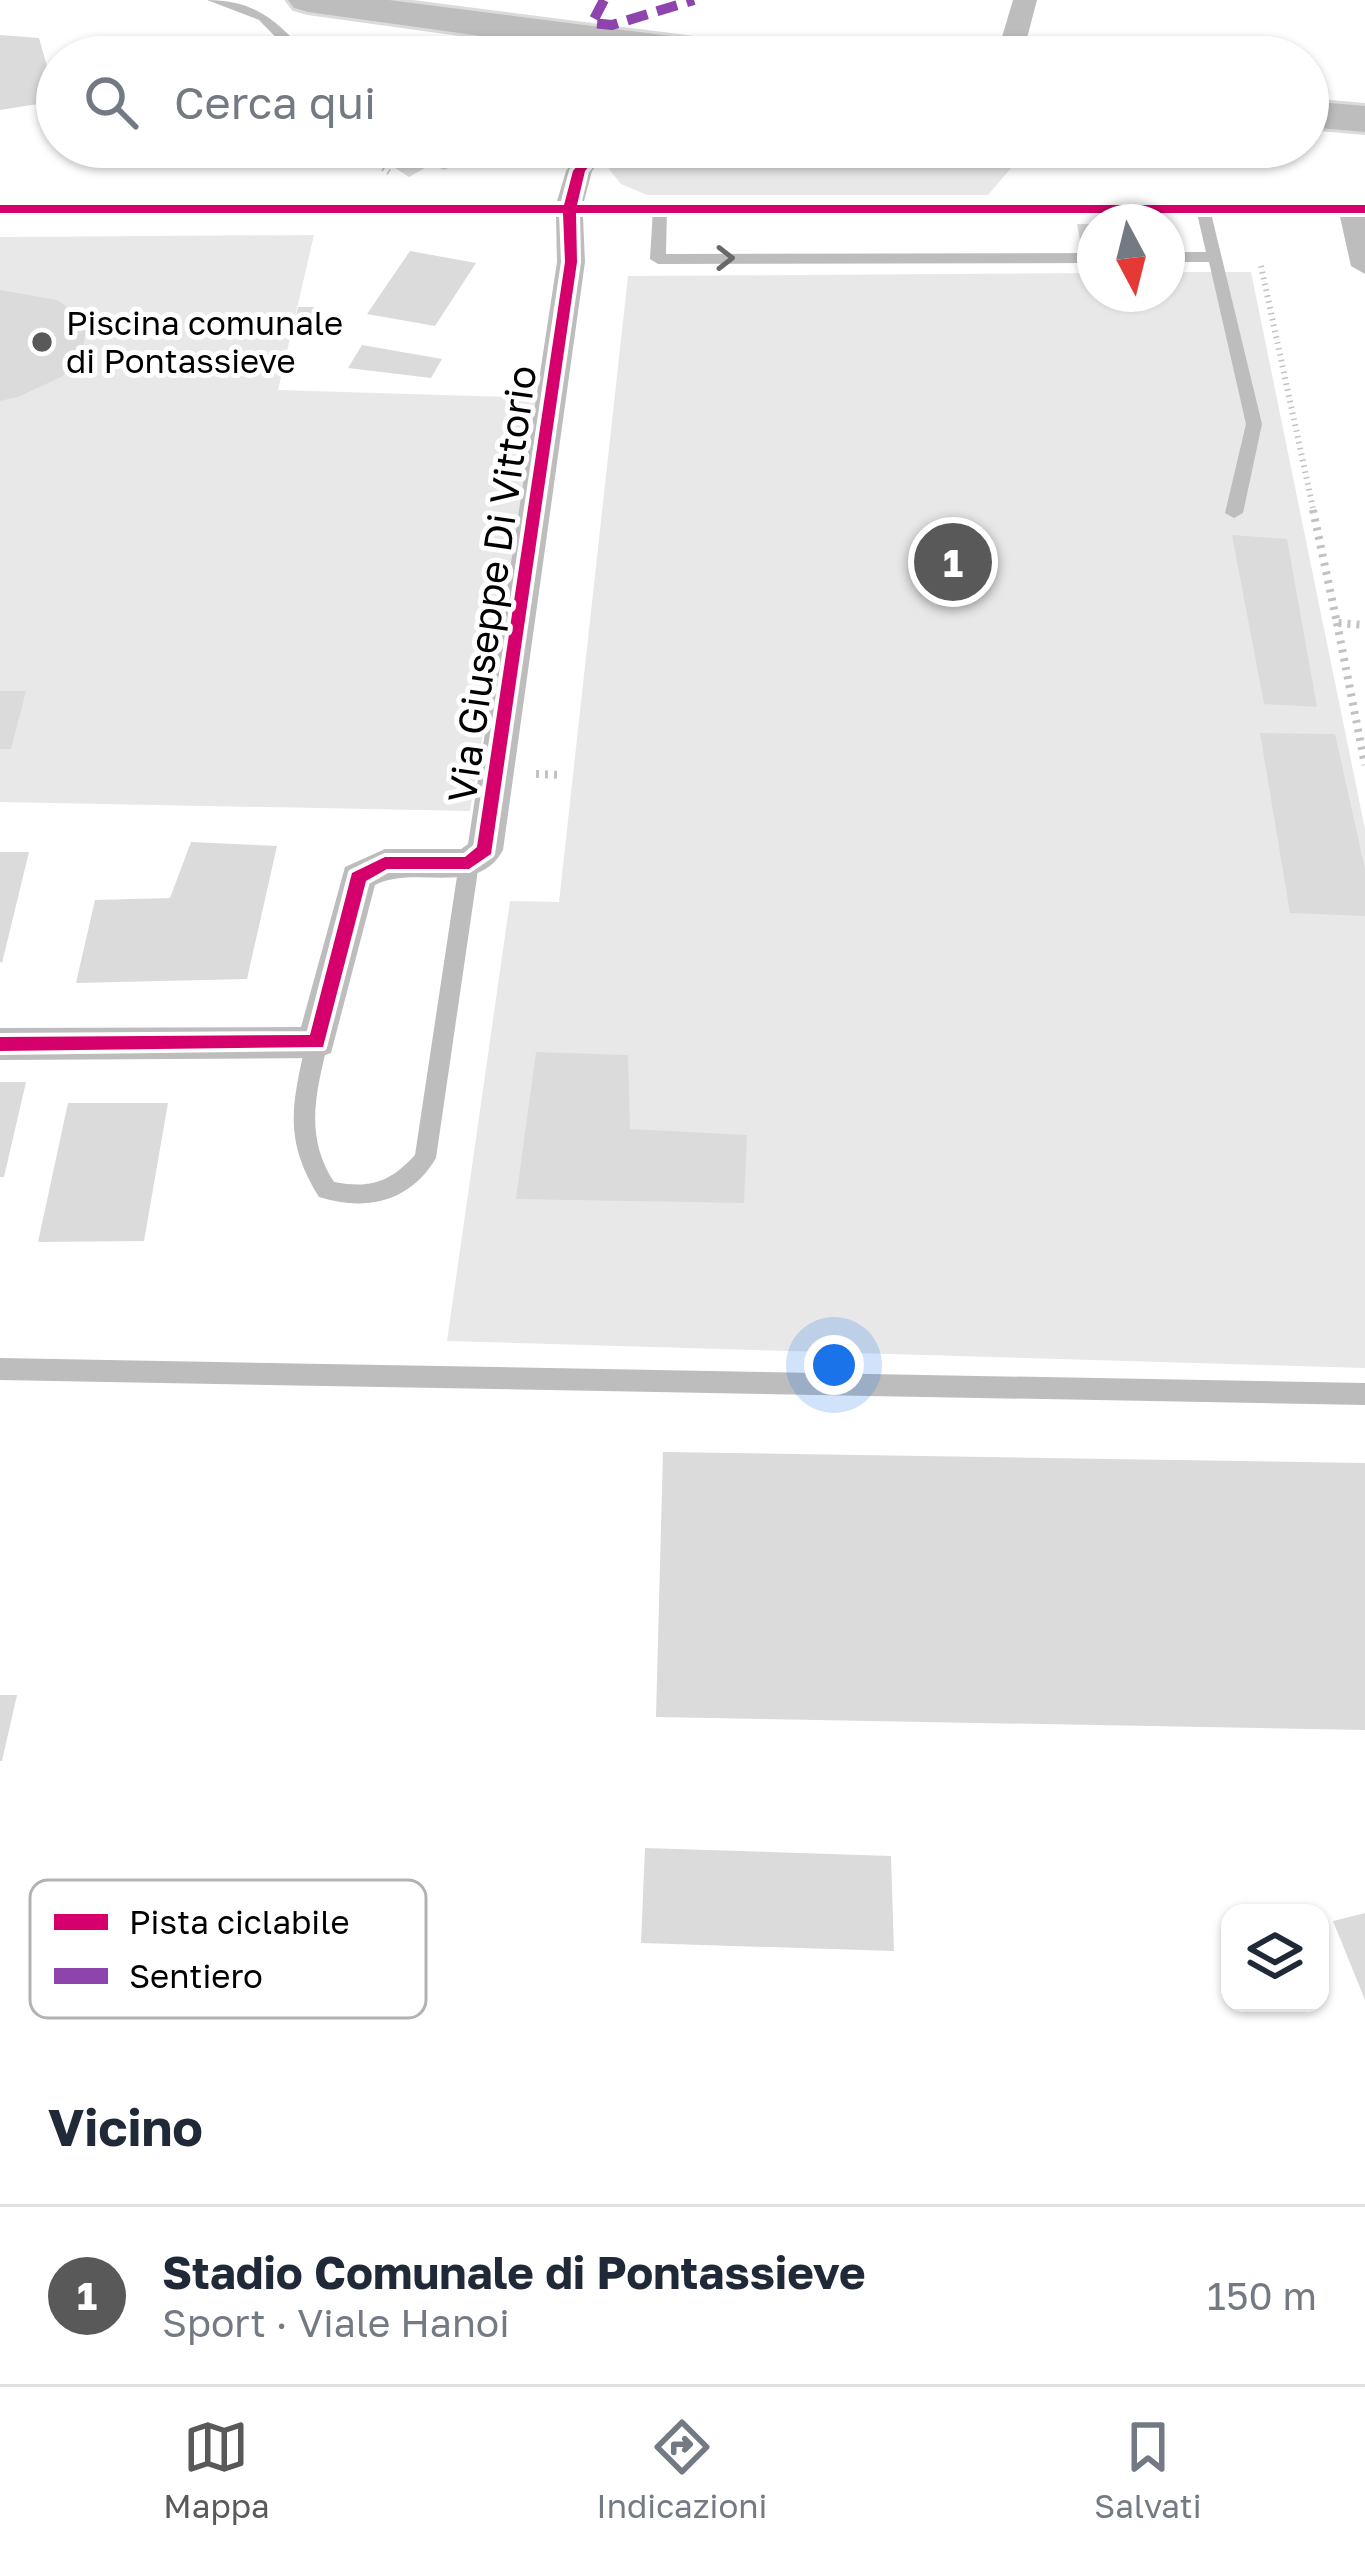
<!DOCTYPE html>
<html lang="it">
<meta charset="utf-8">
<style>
body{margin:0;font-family:"Golos Text",sans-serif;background:#f6f6f7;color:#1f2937}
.controls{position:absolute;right:36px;bottom:36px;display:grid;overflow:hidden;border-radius:24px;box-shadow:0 3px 9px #0004}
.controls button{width:108px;height:108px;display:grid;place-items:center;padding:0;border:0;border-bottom:3px solid #e0e1e3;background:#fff;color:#1f2937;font:60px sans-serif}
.compass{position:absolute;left:1077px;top:204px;width:108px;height:108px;border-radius:50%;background:#fff;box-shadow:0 3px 9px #0004;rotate:173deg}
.you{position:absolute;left:834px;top:1365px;width:42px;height:42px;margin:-30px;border:9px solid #fff;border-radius:50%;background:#1a73e8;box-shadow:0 0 0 18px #1a73e833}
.badge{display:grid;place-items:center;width:78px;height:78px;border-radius:50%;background:#595959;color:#fff;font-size:39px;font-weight:700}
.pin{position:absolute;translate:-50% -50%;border:6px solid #fff;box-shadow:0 3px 12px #0006}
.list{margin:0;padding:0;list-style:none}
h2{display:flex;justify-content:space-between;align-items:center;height:156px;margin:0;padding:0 48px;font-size:51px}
h2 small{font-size:39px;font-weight:400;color:#747a83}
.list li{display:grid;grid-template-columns:78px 1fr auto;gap:36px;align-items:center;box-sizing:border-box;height:180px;padding:0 48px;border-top:3px solid #e0e1e3}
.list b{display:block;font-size:45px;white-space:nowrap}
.list p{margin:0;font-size:39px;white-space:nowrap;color:#747a83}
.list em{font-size:39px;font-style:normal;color:#747a83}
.icon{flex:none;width:66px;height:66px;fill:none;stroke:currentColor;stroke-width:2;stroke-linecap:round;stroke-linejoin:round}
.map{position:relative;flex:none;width:1365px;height:2048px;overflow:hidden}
.search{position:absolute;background:#fff;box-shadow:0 3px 9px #0004;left:36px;right:36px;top:36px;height:132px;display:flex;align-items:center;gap:30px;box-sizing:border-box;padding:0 42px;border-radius:66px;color:#747a83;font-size:45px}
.sheet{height:336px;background:#fff}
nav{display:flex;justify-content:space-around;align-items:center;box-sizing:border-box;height:168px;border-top:3px solid #e0e1e3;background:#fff;font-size:33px;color:#747a83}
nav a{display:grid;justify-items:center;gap:6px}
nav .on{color:#595959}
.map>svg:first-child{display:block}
.green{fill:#e8e8e8}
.building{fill:#dbdbdb}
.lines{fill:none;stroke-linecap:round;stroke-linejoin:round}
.primary-casing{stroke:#dbdbdb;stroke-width:6}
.path-far1{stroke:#c2c2c2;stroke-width:6;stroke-dasharray:1.5 4.5;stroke-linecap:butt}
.path{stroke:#c2c2c2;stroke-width:8;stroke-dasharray:3 6;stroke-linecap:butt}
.lane{fill:#bdbdbd;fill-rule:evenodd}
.street{fill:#bdbdbd;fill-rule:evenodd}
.primary{fill:#bdbdbd;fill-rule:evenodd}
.quiet{stroke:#8e44ad;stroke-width:10;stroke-dasharray:21 10;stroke-linecap:butt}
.cycleway-casing{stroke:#fff;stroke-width:8}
.cycleway{fill:#d6006c;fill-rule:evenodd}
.oneway{stroke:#686868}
.poi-dot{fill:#595959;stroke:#fff;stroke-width:4.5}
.labels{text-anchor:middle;stroke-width:10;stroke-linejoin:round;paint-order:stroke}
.far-poi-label{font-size:33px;fill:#000;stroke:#fff;text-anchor:start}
.street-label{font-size:39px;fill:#000;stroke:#fff}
.key{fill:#fff;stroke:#b2b2b2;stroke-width:3}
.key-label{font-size:33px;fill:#000}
</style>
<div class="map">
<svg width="1365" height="2048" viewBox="0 0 1365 2048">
<rect width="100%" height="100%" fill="#fff"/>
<g class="green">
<path d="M637,147H773L878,161L929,162L986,147H1029L988,195H647L621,184L609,169L620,154Z"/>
<path d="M314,235L278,390L539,398L470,811L0,802V237Z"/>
<path d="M1167,272H1251L1365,829V1368L447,1341L510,901L559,902L628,276L1095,273V294H1167Z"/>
</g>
<g class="building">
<path d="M0,35L39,38L57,101L0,110Z"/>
<path d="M356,44L399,51L394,57H346Z"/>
<path d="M383,147H493L444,170L432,164L409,177L369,151Z"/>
<path d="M1077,224H1095V251H1082Z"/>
<path d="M410,251L476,263L435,326L367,314Z"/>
<path d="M0,290L57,300L80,316L86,330L82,354L63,376L18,397L0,401Z"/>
<path d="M298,307H319L314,333H292Z"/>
<path d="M362,345L442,359L431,378L348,368Z"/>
<path d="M1232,535L1287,539L1317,707L1264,704Z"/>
<path d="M0,691H26L11,749H0Z"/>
<path d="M1260,733L1335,734L1365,869V916L1290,913Z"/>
<path d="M191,842L277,846L247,979L76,983L95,900L170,898Z"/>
<path d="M0,852H29L2,963L0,962Z"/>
<path d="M536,1052L628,1055L630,1129L747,1135L744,1203L516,1199Z"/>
<path d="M0,1082H26L4,1177H0Z"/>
<path d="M68,1103H168L144,1241L38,1242Z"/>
<path d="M663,1452L1365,1463V1730L656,1717Z"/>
<path d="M0,1695H17L2,1761H0Z"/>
<path d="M645,1848L891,1856L894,1951L641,1943Z"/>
<path d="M1365,1913V2000L1333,1921Z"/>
</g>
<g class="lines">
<defs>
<g id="primary">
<path d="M288,0H389L741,45L755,48L761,57H633L308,12L294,8Z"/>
<path d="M1308,101L1365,106V132L1308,127Z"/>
</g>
</defs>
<use href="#primary" class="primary-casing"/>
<g class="path-far1">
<path d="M357,147L350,157L369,159L392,174"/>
<path d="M1261,266L1314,513"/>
</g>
<g class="path">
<path d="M1313,510L1337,623L1365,625"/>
<path d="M1337,623L1365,765"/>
<path d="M536,774L562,775"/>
</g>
<g class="lane">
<path d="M207,0C256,0 279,22 309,57H295L259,20Z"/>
<path d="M614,45L621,49L619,52L576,57H530L537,53Z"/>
<path d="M660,205L667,209L666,254L1095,253V263L658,264L650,259L653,209Z"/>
<path d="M1203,205L1210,209L1262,424L1243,513L1234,518L1225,513L1246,424L1209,262H1167V252H1206L1196,209Z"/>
<path d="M469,856L479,863L436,1158C410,1202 366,1212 319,1197C283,1139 292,1105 306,1042L310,1036H324L328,1042C316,1093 304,1136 334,1182C371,1189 390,1182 415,1155L459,863Z"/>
<path d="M0,1358L1365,1383V1405L0,1380Z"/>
</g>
<g class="street">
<path d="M1013,0H1037L1022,57H996Z"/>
<path d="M584,147H612L592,171L584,201H1365V274L1351,266L1340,217H583L585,262L503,850C477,898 415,864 375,885L331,1053L317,1058L0,1060V1028L301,1027L345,867L385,849H461L468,844L557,262L556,217H0V201H557L566,171Z"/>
<path d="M896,147H930L917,155L900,153Z"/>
</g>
<use href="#primary" class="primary"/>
<path class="quiet" d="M604,0L592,23L612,25L694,0"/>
<defs>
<path id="cycleway" d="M592,147H605L585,171L577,205H1365V213H576L577,262L491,854L469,869H387L366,881L323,1047L0,1051V1037L310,1035L352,873L385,857H465L477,847L565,262L563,213H0V205H564L573,171Z"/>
</defs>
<use href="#cycleway" class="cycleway-casing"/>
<use href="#cycleway" class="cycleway"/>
</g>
<defs><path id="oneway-chevron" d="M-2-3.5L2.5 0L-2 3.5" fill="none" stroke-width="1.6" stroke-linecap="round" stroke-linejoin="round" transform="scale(3)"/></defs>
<use class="oneway" href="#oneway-chevron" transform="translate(725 258)"/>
<circle class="poi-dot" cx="42" cy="342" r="12"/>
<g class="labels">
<g class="far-poi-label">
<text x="66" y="335">Piscina comunale<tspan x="66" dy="38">di Pontassieve</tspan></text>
</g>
<g class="street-label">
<text transform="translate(492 584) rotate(-82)" y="14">Via Giuseppe Di Vittorio</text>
</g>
</g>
<rect x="30" y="1880" width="396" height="138" rx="18" class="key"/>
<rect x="54" y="1914" width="54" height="16" fill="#d6006c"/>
<rect x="54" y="1968" width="54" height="16" fill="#8e44ad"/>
<g class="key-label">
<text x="129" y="1934">Pista ciclabile</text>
<text x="129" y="1988">Sentiero</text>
</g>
</svg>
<div class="controls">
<button><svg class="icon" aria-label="layers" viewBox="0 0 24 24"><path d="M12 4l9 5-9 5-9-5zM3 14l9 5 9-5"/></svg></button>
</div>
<svg class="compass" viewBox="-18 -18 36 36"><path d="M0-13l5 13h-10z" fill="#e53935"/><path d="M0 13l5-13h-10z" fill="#747a83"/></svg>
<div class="you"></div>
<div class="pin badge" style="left:953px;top:562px">1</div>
<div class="search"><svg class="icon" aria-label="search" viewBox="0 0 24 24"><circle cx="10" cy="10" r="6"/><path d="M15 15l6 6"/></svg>Cerca qui</div>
</div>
<section class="sheet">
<h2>Vicino<small></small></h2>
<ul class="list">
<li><span class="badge">1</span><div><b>Stadio Comunale di Pontassieve</b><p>Sport · Viale Hanoi</p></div><em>150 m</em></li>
</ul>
</section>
<nav>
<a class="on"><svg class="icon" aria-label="map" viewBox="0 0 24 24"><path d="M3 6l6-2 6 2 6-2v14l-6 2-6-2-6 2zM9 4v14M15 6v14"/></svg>Mappa</a>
<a><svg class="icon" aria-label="directions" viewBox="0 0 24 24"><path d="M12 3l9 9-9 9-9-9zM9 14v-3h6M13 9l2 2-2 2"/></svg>Indicazioni</a>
<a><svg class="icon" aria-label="saved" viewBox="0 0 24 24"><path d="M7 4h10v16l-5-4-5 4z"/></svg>Salvati</a>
</nav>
